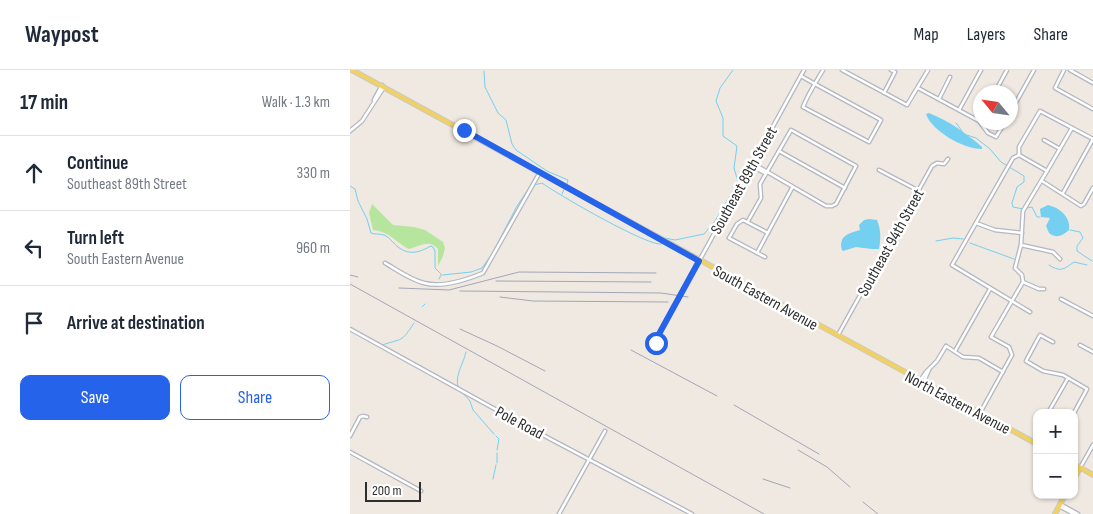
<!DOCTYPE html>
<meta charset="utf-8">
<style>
body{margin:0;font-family:"Sofia Sans Condensed",sans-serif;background:#f2f2f3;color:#1f2937}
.controls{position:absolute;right:15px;bottom:15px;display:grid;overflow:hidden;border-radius:10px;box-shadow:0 1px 4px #0004}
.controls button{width:45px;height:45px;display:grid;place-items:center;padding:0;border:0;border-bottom:1px solid #e0e1e3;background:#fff;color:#1f2937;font:25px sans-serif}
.compass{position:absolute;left:623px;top:15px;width:45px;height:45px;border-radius:50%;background:#fff;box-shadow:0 1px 4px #0004;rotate:299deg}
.scale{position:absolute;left:15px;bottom:12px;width:56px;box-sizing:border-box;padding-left:5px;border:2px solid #2e2e2e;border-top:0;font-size:14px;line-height:18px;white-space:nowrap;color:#2e2e2e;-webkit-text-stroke:4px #fff;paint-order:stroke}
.stop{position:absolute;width:15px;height:15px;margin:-11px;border:4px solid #2563eb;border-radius:50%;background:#fff}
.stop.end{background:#2563eb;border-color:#fff;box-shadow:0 1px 5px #0008}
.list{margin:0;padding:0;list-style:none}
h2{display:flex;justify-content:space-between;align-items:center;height:65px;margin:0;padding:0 20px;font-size:21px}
h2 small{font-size:16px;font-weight:400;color:#747a83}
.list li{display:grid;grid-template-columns:32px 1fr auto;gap:15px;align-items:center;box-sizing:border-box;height:75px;padding:0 20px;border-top:1px solid #e0e1e3}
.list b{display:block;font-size:19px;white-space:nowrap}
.list p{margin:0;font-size:16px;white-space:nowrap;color:#747a83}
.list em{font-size:16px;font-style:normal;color:#747a83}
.actions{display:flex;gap:10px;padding:15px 20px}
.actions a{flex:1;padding:11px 0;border:1px solid #2563eb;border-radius:10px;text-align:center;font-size:18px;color:#2563eb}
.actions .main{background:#2563eb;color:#fff}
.icon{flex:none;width:28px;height:28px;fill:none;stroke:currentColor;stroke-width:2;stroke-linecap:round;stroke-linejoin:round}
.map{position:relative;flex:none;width:743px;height:444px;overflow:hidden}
header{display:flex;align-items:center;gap:30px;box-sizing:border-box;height:70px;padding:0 25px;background:#fff;border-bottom:1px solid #e0e1e3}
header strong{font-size:24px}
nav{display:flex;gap:28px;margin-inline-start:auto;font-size:18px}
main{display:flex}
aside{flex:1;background:#fff}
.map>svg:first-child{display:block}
.green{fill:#b6e59e}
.water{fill:#75cff0}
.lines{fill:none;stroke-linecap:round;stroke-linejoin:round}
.stream{stroke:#75cff0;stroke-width:1}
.minor-casing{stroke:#b4b7c1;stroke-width:5}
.major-casing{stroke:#c9c9c9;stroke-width:6}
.minor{stroke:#fff;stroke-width:2.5}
.major{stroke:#f2d163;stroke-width:4}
.rail{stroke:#a3a6b8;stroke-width:1}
.route{stroke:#2563eb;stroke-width:6}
.labels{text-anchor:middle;stroke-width:5;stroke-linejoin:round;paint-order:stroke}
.street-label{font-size:16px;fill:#2e2e2e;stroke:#fff}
</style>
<header>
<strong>Waypost</strong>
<nav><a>Map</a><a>Layers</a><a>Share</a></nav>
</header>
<main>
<aside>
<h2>17 min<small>Walk · 1.3 km</small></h2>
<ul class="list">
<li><svg class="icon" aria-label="ahead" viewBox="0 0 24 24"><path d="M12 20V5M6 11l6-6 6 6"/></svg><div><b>Continue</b><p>Southeast 89th Street</p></div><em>330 m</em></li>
<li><svg class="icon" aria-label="left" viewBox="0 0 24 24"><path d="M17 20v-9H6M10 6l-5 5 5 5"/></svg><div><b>Turn left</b><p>South Eastern Avenue</p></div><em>960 m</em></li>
<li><svg class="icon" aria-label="arrive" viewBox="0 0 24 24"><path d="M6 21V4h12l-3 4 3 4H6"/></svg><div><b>Arrive at destination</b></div></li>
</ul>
<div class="actions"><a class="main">Save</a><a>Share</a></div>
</aside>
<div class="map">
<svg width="743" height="444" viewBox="0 0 743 444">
<rect width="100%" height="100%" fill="#efe9e1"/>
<path class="green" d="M22,134L43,155L64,157L75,160L93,172L95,178L93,186L88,196V179C80,169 70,176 59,179C45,172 41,162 23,160L19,143Z"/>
<g class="water">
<path d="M579,43C599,51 616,63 632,77V79C613,79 582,61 576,44Z"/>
<path d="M698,135C710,138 721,147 719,160C712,166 707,169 699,163L696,156L700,148L691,147L690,139Z"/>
<path d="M519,149L527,150C531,160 531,168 529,179H522L506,177L493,181L492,180C488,166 499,163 510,160L509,155L514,150Z"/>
</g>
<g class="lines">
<g class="stream">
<path d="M134,1L135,17L148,43L156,50L162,74L166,80L197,101L218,110L217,114"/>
<path d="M606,53L612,61"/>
<path d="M617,65L626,68L640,79L651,92L674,106V112L667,117L662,133L663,137L673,139"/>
<path d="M184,115L192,113C207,124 300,178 312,174"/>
<path d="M0,116L5,119L8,131L17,149L21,163C26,165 31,163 36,166C41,169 44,174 48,177C60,186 70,182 81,176L83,177L85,181V198L92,205"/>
<path d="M212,124L214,119"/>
<path d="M677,138L682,137L687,147H690"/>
<path d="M720,160L730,162L733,168L727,176V181L742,191"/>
<path d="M315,168L325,170L354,164L365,151L388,112L384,98L387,76L373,66V48L366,31L370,18L383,0"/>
<path d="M586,171L603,168L613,169"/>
<path d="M620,173L664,189"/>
<path d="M699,195C710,202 713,200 724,192L737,195"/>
<path d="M93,205L121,202L132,198L142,184L167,136L181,115"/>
<path d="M89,209L91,205"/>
<path d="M72,237L75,234"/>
<path d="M32,275C53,268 51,273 64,253"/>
<path d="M108,317C105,304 113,295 116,282"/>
<path d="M110,320L120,331L123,340L144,364"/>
<path d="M146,366L149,369L147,380"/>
<path d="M147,393V383"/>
<path d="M143,409L146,395"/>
</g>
<defs>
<g id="minor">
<path d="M492,0L557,35L578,0"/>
<path d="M714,0L705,18L743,39"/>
<path d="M720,0L743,13"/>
<path d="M451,6L465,14L531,50L519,72L453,37C458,24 466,12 473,0"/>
<path d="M568,18L629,51L638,63L646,67L655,52"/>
<path d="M645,22L657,0"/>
<path d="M534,23L545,2L541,0"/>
<path d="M589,29L600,7"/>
<path d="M24,30L32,15"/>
<path d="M609,40L631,0"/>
<path d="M660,43L684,0"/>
<path d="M0,61L12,51L34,17"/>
<path d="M694,70L710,79"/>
<path d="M429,81L495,118"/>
<path d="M669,85V77L690,41L743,69"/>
<path d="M401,96L415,103"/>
<path d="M529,100L569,121"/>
<path d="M697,101L722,58"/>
<path d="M692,111L731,136L734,134L743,118"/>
<path d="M713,123L743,69"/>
<path d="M398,151L411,128L410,114L441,60L506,96L486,134L482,136H476L402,93"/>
<path d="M626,153L645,160L672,163"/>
<path d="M671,175L703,182L710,189"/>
<path d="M407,183L442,118"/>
<path d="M415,187L379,168L387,154L393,150L418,163"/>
<path d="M35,193C47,200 61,210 74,213C92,218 116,210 133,203L190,102"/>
<path d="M673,212L672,205L665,198L671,175L673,141L697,101L669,85L663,88L602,195L680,242"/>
<path d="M711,229L743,246"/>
<path d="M0,259L172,354L342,444"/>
<path d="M488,265L582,96L587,93L594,94L598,89"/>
<path d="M703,272L690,265L676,291L693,301L713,305L737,319L724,343"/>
<path d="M306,273L309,264L454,0"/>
<path d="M730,275L743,282"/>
<path d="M605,281L640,219"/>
<path d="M570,311L576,302L587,291L596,276L613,287L629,288L653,302"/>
<path d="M573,313L579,300"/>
<path d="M630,343L662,285L659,277L641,267L673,212L689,219H694"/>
<path d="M698,343L718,308"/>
<path d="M0,366L10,347L13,346L17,347"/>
<path d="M0,382L71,421"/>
<path d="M730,398L743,375"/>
<path d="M710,434L728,444"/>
<path d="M709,436L724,444"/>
<path d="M209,444L255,361"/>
</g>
<g id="major">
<path d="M2,0C231,123 458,250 687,374"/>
<path d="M724,394L743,405"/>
<path d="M724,409L730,398"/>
<path d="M705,444L715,425"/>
</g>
</defs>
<use href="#minor" class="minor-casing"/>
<use href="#major" class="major-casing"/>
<use href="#minor" class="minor"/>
<use href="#major" class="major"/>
<g class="rail">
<path d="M0,205L8,207"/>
<path d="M146,211L301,212"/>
<path d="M0,214L414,444"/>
<path d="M49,218L99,220L169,202L306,203"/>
<path d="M110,221L311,223L338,227"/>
<path d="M150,227L183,231L318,232"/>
<path d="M110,259L147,276L195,301"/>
<path d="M281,280L367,326"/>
<path d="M384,335L469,384"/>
<path d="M448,380L477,397L500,417"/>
<path d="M413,409L440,418"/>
<path d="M513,432L528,444"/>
</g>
</g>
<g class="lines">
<path class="route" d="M114,60L349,191L309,264L306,273"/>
</g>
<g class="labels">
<g class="street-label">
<text transform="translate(393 110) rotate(-61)" y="6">Southeast 89th Street</text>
<text transform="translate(540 172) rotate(-61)" y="6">Southeast 94th Street</text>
<text transform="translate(416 227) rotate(29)" y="6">South Eastern Avenue</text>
<text transform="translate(608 332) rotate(28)" y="6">North Eastern Avenue</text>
<text transform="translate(170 352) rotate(28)" y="6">Pole Road</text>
</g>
</g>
</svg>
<div class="controls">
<button>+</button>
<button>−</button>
</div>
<svg class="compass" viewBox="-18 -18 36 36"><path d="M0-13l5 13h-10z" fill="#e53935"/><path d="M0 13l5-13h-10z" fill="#747a83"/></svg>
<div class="scale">200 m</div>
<div class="stop" style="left:306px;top:273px"></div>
<div class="stop end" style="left:114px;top:60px"></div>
</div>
</main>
